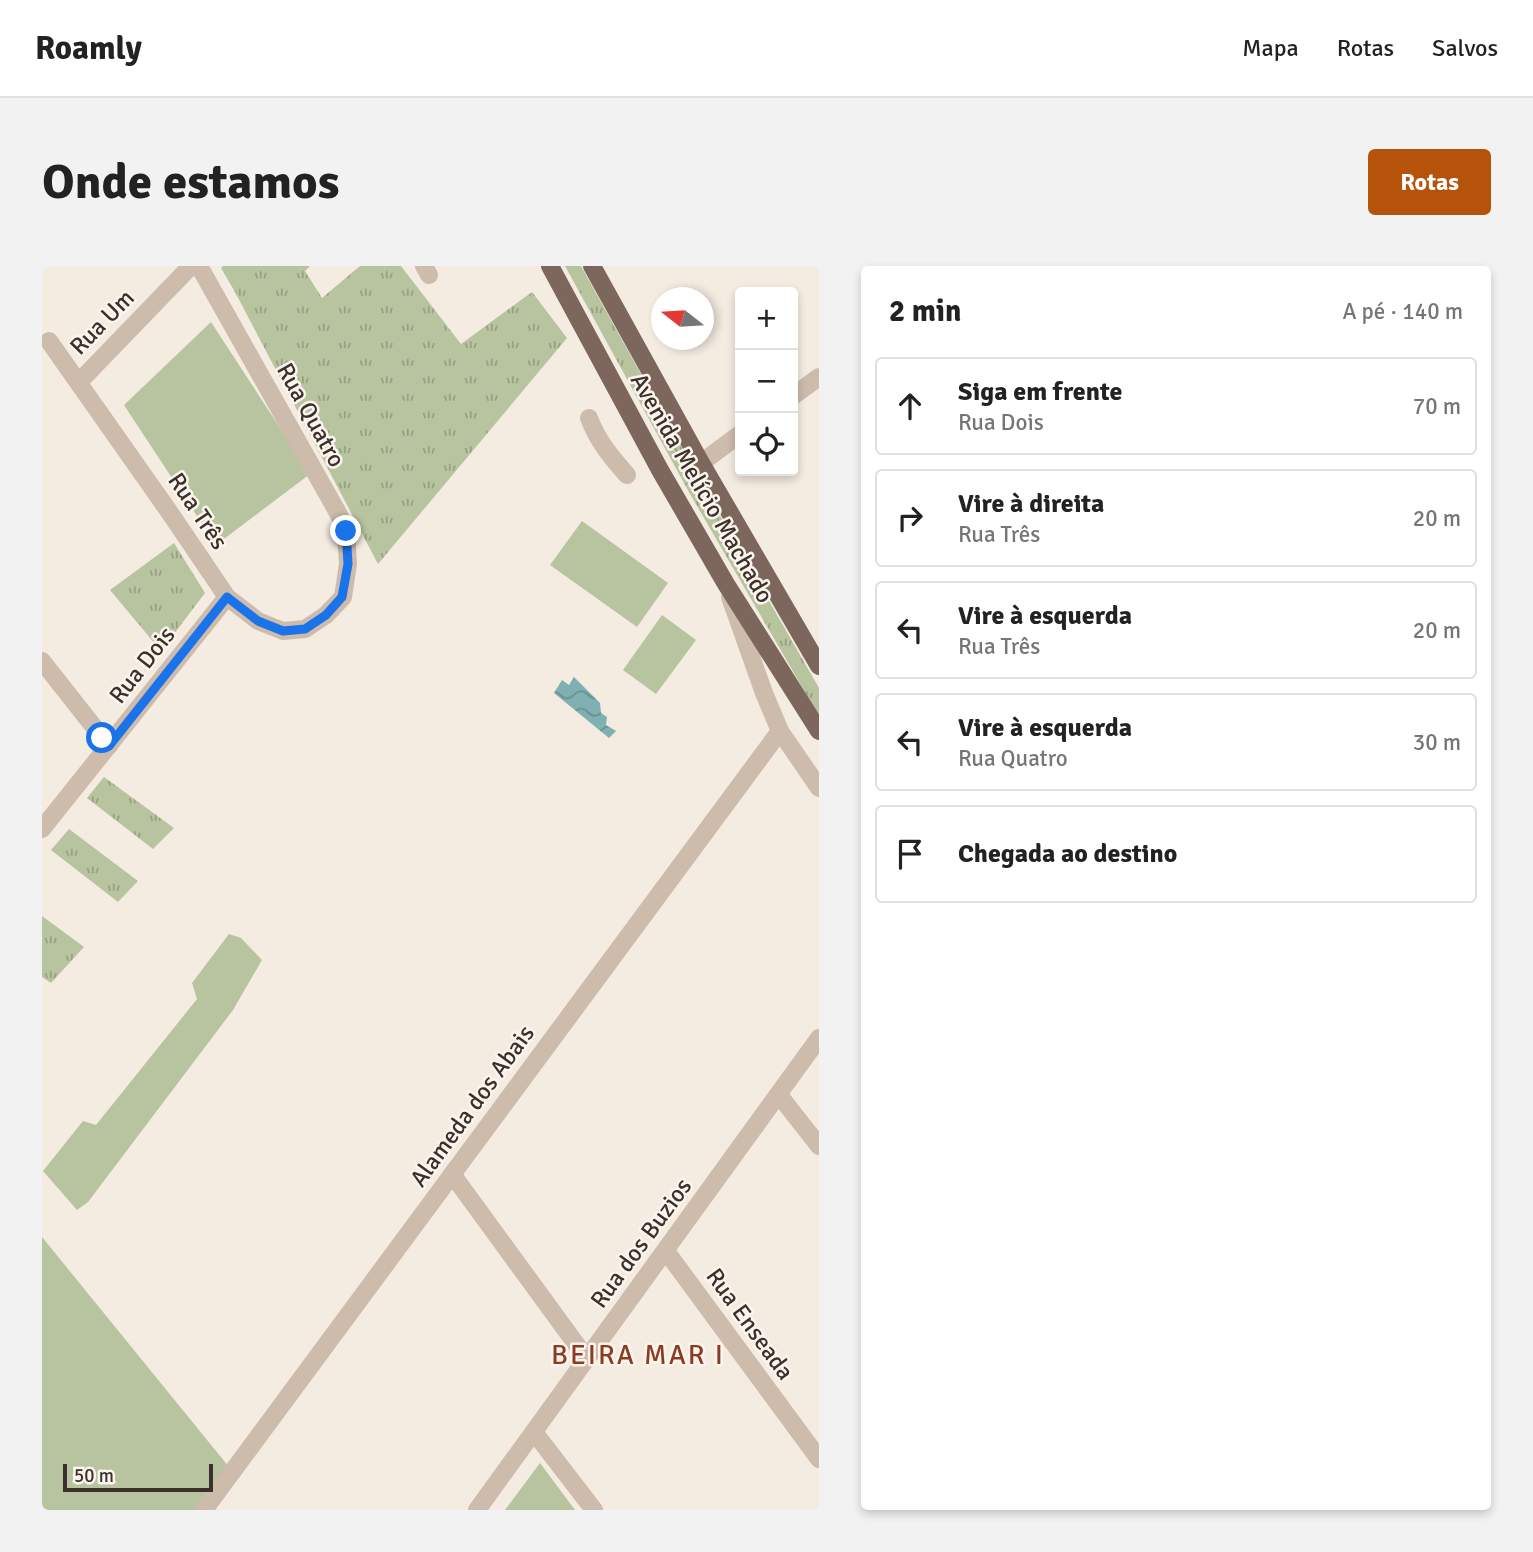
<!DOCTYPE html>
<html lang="pt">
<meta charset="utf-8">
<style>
body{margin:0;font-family:Signika,sans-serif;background:#f2f2f2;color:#222}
.controls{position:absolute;right:21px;top:21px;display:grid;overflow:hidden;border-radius:7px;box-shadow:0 4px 10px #0003}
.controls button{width:63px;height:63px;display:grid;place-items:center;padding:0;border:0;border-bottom:2px solid #e0e0e0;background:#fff;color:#222;font:35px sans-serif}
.compass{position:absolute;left:609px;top:21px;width:63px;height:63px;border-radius:50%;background:#fff;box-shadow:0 4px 10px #0003;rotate:287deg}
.scale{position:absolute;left:21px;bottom:18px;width:150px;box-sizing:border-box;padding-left:7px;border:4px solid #3b302b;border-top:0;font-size:19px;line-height:24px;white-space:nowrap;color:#3b302b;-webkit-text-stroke:5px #fbf5ee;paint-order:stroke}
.stop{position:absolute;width:21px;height:21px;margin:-16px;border:5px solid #1a73e8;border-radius:50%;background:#fff}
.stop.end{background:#1a73e8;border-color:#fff;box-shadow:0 2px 7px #0008}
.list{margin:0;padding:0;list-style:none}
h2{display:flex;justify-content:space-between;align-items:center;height:91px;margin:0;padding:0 28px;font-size:30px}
h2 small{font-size:23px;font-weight:400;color:#767676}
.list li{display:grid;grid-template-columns:46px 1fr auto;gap:21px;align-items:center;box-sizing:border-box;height:98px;margin:0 14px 14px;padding:0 14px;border:2px solid #e0e0e0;border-radius:7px}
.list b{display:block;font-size:26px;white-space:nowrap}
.list p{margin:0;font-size:23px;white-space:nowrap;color:#767676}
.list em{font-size:23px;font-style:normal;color:#767676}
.icon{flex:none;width:38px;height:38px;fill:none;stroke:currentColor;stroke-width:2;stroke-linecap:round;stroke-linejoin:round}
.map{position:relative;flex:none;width:777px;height:1244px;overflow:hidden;border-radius:7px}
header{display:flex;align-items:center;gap:42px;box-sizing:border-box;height:98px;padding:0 35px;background:#fff;border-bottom:2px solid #e0e0e0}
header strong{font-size:33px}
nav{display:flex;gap:38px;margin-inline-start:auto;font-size:24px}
.intro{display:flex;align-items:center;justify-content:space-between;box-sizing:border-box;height:168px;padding:0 42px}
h1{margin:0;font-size:49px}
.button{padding:18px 32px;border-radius:7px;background:#b45309;color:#fff;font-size:24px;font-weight:700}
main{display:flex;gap:42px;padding:0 42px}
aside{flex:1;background:#fff;border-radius:7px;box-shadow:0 4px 10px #0003}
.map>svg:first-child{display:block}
.grass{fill:url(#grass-tufts)}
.green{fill:#b8c4a0}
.water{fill:url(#water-waves)}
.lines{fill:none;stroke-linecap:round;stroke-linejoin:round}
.minor{stroke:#cdbbac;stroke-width:18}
.major{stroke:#7d675c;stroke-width:18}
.route{stroke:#1a73e8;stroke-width:9}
.labels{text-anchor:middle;stroke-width:5;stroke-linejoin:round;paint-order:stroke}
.street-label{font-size:24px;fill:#3b302b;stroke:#fbf5ee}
.quarter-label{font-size:28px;letter-spacing:2px;fill:#8c3b22;stroke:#fbf5ee}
</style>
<header>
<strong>Roamly</strong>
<nav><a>Mapa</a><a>Rotas</a><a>Salvos</a></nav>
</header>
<div class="intro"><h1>Onde estamos</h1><a class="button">Rotas</a></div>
<main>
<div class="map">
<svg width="777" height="1244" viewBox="0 0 777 1244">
<defs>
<pattern id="grass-tufts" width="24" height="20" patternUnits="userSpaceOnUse" patternTransform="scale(1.75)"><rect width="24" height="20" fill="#b8c4a0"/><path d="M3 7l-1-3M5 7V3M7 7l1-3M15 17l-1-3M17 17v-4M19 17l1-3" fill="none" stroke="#97a083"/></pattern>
<pattern id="water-waves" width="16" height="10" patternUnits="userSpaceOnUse" patternTransform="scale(1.75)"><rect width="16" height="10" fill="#7fb0b2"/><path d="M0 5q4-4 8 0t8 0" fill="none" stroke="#699091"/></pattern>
</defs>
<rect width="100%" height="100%" fill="#f4ebe1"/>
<g class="grass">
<path d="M181,0H268L263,5L280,32L318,0H359L419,78L490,26L525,72L336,298L193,26L179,2Z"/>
<path d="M523,0H539L664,225L777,422V450L648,228Z"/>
<path d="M132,277L163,327L119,385L68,324Z"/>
<path d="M62,511L132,562L111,583L45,532Z"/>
<path d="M27,563L96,615L76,636L9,584Z"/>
<path d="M0,650L42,681L9,717L0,711Z"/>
</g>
<g class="green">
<path d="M169,56L268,208L174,279L82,139Z"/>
<path d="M540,255L626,317L595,361L508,299Z"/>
<path d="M620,349L654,374L614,428L581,404Z"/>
<path d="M187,668L199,672L220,694L191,744L46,936L35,944L1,905L41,855L54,859L155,733L150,717Z"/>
<path d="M0,971L187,1201L154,1244H0Z"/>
<path d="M498,1197L533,1244H463Z"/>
</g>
<path class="water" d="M532,411L558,437L559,447L565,451L564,459L574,465L567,472L512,427L520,414L527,419Z"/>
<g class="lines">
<g class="minor">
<path d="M382,0L387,9"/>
<path d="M7,75L128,247L185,331L216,355L241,365L263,363L284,349L301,331L306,298L304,265L296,247L157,0"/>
<path d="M37,116L149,0"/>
<path d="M751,130L777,111"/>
<path d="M547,152C555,174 569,191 585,209"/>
<path d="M659,197L698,168"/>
<path d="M688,331L722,427L738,465L777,522"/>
<path d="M0,395L67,480"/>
<path d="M0,563L185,331"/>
<path d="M737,829L777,880"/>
<path d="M410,908L545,1093"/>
<path d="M624,985L777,1193"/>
<path d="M492,1166L552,1244"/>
<path d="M162,1244L738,465"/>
<path d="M435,1244L777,772"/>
</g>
<g class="major">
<path d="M508,0L618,204L684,318L777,465"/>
<path d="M550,0L659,197L777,400"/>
</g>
</g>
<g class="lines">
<path class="route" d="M60,472L67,480L185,331L216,355L241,365L263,363L284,349L300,331L306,298L304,265"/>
</g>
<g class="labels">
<g class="street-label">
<text transform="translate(60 56) rotate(-46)" y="8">Rua Um</text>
<text transform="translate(269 149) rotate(61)" y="8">Rua Quatro</text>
<text transform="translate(660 222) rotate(60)" y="8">Avenida Melício Machado</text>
<text transform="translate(156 245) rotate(56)" y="8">Rua Três</text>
<text transform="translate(100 399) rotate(-52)" y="8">Rua Dois</text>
<text transform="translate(430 840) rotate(-54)" y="8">Alameda dos Abais</text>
<text transform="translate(599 977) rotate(-54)" y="8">Rua dos Buzios</text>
<text transform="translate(708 1058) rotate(54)" y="8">Rua Enseada</text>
</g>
<g class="quarter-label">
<text x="596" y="1098">BEIRA MAR I</text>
</g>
</g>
</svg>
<div class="controls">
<button>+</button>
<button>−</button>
<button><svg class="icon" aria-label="locate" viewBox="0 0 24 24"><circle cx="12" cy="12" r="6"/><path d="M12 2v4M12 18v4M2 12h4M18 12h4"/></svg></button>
</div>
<svg class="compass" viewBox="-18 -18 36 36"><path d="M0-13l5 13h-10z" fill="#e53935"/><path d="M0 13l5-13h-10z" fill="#767676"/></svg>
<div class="scale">50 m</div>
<div class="stop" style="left:60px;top:472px"></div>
<div class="stop end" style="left:304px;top:265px"></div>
</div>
<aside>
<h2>2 min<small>A pé · 140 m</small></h2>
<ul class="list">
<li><svg class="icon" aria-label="ahead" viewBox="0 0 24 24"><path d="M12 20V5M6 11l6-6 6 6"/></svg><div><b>Siga em frente</b><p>Rua Dois</p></div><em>70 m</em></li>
<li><svg class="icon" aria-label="right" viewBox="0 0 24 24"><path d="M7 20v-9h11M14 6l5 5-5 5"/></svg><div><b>Vire à direita</b><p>Rua Três</p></div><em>20 m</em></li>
<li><svg class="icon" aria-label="left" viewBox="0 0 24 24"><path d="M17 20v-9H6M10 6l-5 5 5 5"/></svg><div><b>Vire à esquerda</b><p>Rua Três</p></div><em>20 m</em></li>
<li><svg class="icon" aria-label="left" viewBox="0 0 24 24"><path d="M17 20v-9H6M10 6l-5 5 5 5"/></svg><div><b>Vire à esquerda</b><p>Rua Quatro</p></div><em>30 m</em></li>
<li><svg class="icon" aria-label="arrive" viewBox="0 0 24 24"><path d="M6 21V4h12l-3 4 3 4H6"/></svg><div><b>Chegada ao destino</b></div></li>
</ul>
</aside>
</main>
